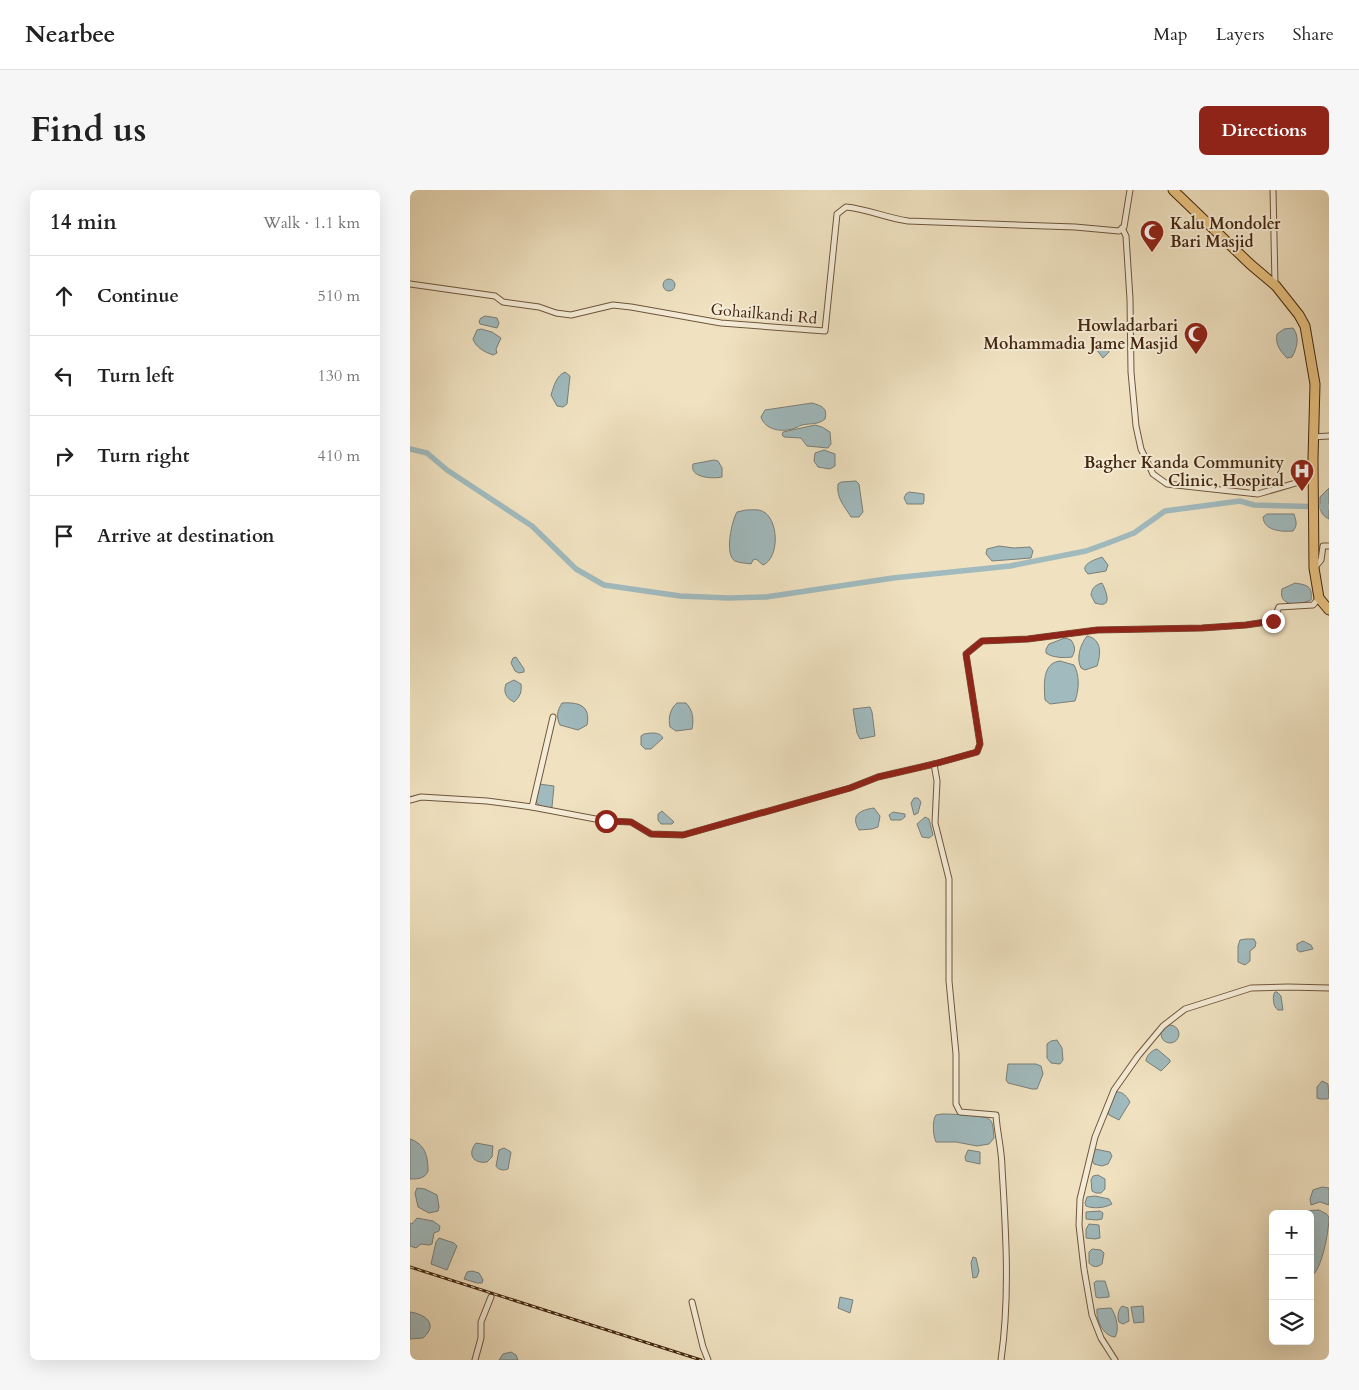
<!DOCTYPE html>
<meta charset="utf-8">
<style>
body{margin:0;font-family:Cardo,serif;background:#f6f6f6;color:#222}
.controls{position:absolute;right:15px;bottom:15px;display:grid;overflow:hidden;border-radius:8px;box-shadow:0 5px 20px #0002}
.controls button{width:45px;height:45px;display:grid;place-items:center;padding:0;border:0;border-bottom:1px solid #e0e0e0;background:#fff;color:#222;font:25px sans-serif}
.stop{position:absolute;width:15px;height:15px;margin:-11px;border:4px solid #8f2418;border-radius:50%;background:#fff}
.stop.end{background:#8f2418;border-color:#fff;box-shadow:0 1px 5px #0008}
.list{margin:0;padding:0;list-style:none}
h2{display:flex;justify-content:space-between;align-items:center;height:65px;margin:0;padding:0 20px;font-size:21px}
h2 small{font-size:16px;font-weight:400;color:#767676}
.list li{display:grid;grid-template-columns:32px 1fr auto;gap:15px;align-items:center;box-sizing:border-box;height:80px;padding:0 20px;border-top:1px solid #e0e0e0}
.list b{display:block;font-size:19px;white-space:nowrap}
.list em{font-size:16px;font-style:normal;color:#767676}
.icon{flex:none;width:28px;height:28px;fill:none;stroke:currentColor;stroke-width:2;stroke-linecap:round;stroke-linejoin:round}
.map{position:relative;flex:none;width:919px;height:1170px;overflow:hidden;border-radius:8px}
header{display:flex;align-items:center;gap:30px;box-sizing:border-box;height:70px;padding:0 25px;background:#fff;border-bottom:1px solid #e0e0e0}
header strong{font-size:24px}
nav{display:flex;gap:28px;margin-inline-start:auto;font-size:18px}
.intro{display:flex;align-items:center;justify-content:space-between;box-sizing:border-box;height:120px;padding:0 30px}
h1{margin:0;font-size:35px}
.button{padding:12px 22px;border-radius:8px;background:#8f2418;color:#fff;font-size:18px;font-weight:700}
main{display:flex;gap:30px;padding:0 30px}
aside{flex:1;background:#fff;border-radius:8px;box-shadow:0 5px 20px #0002}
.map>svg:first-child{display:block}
.water{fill:#a0babe;stroke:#7b7f78}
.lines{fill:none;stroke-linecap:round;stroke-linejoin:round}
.canal{stroke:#a0babe;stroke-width:5.5}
.minor-casing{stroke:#6f563c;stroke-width:7}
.trunk-casing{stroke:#442710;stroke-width:11}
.minor{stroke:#f5ecd7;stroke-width:5}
.trunk{stroke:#e8c180;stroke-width:9}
.rail-casing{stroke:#442710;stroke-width:3}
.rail{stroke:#f5ecd7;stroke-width:1;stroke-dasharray:4;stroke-linecap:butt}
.route{stroke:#8f2418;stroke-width:6}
.labels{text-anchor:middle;stroke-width:4;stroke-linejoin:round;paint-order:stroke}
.poi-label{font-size:16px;font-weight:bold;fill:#442710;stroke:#f5ecd7;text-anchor:end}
.street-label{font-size:16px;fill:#442710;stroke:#f5ecd7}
</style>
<header>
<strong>Nearbee</strong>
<nav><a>Map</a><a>Layers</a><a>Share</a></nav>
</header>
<div class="intro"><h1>Find us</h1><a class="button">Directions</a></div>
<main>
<aside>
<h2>14 min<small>Walk · 1.1 km</small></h2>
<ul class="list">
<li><svg class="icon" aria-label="ahead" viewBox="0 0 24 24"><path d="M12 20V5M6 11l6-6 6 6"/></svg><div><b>Continue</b></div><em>510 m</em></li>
<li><svg class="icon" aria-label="left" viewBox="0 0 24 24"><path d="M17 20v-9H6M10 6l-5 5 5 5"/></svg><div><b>Turn left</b></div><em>130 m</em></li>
<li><svg class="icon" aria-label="right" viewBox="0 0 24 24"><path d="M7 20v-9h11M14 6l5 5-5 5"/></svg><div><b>Turn right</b></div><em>410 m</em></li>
<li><svg class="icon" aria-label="arrive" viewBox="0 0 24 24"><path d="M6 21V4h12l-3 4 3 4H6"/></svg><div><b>Arrive at destination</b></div></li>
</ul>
</aside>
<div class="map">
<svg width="919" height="1170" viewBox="0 0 919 1170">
<rect width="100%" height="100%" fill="#f0e2c1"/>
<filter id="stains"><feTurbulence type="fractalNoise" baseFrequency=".004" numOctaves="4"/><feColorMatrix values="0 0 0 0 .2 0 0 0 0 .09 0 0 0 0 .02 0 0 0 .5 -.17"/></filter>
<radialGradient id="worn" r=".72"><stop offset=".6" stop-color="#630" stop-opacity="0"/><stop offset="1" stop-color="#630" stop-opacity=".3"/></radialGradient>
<g class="water">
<circle cx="259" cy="95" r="6"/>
<path d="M75,126L87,128L89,133L87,138L70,134L69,131L71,128Z"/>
<path d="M883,138C890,147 887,158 882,167L877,168C870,161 865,154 867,144L874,139Z"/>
<path d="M71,139L82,142L91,148L86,159L87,163L83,165C75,162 66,158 63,149L67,140Z"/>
<path d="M693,151L697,152L699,162L693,168L686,159V155Z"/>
<path d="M155,182L160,186L157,214L153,217L147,216L141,205C144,196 146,186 155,182Z"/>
<path d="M402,213C412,216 418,218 415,229C408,235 401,233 392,235C388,236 389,237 385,238C372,243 355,240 351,227L355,220Z"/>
<path d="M405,235L412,237L420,242L421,254L418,258L397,256L391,248L374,247L372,245L373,242Z"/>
<path d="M414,260L425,264V276L420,279L408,277L404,271L405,263Z"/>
<path d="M304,270L308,271L312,278V287C303,289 279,288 283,274Z"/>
<path d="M446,291L449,294L453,322L449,327H441C435,317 426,308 428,294L431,292Z"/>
<path d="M919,298V329C909,324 910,318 910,307Z"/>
<path d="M499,302L514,304V311L513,314H497L494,308L496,304Z"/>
<path d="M336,320C341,320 348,319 352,321C369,328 370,368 353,375L346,369L343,370L341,374C337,373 329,373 325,371C314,365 322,330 327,322Z"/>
<path d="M857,324H884C886,331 888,335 883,341C872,342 854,341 853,327Z"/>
<path d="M589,356L604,358L620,357L623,361L621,368L582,371L576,364L577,359Z"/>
<path d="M692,367L698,375L696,381L678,384C668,375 684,370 692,367Z"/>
<path d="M692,393C697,403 703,419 685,413L681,405C682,398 685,395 692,393Z"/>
<path d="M885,393C897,395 903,396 901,410C890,415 868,418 872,399Z"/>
<path d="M677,446C692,449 691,464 687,476L675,480L671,478C666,468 670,455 677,446Z"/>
<path d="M655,448L661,450C665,456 666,460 662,467C654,468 643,468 636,463V459L639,454Z"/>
<path d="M106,467L114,479V482L109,483L105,481L101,473L103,468Z"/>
<path d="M650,471L664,475C670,486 669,500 665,511L640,514L635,510C634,495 632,473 650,471Z"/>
<path d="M104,490L111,494C112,502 110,507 104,512C96,508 93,502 96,494Z"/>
<path d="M152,513C168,512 181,515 177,535L168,540L150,535C146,527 147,521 152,513Z"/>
<path d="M267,513H276C283,520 284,530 282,539L266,541L260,537C258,528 260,519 267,513Z"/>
<path d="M460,517L462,522L465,546L450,549L447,543L443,519Z"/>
<path d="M241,543C246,543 250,543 253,548L241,559H235L231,555V546L234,544Z"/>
<path d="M129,594L144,596L142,617L140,618L130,616L126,612Z"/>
<path d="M504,608H508L511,612L508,623L504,625L501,613Z"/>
<path d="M464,618L470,626L468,637L462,639L449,640C440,625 450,620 464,618Z"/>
<path d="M252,621L264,632L262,634H251L248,630V624Z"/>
<path d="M483,622L495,624V627L491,630H481L479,625Z"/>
<path d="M515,627L519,629L523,645L519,648L512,647L507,634Z"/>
<path d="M836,749H844L846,753L845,757L840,761V771L835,775L828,772V756L830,750Z"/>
<path d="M893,751L901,755L903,759L890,762L887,760V754Z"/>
<path d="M865,802H867L871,806L873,820H868C863,817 862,806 865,802Z"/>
<circle cx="760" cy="844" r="9"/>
<path d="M647,850L652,858L653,870L650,874L641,873L637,868V854L641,851Z"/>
<path d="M747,859L760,870V872L751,881L736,871C736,866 742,860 747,859Z"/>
<path d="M598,874H626L631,876L633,884L627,899H622L598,893L596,890Z"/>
<path d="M912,891L918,894L919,908L917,909H910L907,908V897Z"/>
<path d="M706,902C713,901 717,907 720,912L709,930L699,925L698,921Z"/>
<path d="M532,924C540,924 573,925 579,929C584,932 583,942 584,948L579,954L567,956L546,952H526C523,946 522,930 526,925Z"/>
<path d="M0,949C15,954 18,966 18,981C15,989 7,989 0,989Z"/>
<path d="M66,953L83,956L82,967L77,972C63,974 57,964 66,953Z"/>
<path d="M94,958L101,962L98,979C94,981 88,980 86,976L89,960Z"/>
<path d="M685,959L700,962L702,966L698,974L692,976L684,974L682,969Z"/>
<path d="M558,960L570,962V974L556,971L555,967Z"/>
<path d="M688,985L695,989V999L691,1003H686L682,1001L681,990L683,986Z"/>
<path d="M912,997L919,998V1015L910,1012L901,1015L900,1009L903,1000Z"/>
<path d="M7,998L15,999L27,1005L29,1017L28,1021L19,1023L8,1017L5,1003Z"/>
<path d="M685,1006L699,1009L702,1014C695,1018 683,1019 676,1016L675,1013L677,1007Z"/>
<path d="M909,1020C912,1022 917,1023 919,1027C919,1040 912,1082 900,1087V1024H882L891,1021Z"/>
<path d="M690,1021L693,1023L692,1029L687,1030L676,1029V1022Z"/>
<path d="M7,1028L23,1031L30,1036L29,1041L24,1043L22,1054L19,1055L11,1054L6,1058L0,1056V1033L2,1034Z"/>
<path d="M679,1034L689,1035L690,1048L685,1049L676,1048V1039Z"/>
<path d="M29,1048L44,1053L47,1056L37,1080L21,1074L26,1052Z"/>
<path d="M682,1059L691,1060L694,1063L692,1074C688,1077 683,1078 679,1073V1062Z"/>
<path d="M563,1067L566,1068L569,1081L567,1087L563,1088L561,1073Z"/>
<path d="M62,1081L69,1083L73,1090L72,1093H67L54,1089L57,1082Z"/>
<path d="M686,1091H695L699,1104V1107L689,1108L686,1107L684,1093Z"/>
<path d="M430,1107L443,1110L440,1123L428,1118Z"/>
<path d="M712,1116L718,1118L719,1131L713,1134L709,1132C707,1127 708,1120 712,1116Z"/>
<path d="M733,1116L734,1132L724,1133L721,1117Z"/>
<path d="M701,1118C706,1125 710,1139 705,1147C693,1146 686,1130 687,1119Z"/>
<path d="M0,1122C15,1124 29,1134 13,1148L0,1149Z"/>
<path d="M101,1162L106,1165L108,1170H89L93,1164Z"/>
</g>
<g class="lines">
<path class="canal" d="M0,259L17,263L37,280L122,336L166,379L194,395L270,406L319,408L356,407L483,388L600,376L676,361L698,353L724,343L755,321L830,311L844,315L919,317"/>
<defs>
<g id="minor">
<path d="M863,0L865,94"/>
<path d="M712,38L716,46L720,109L721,182L726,236L731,259L743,284L757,294L848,304L903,288"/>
<path d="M0,94L85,106L93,112L129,117L146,123L161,125L203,115L221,117L311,133L415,141L427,24L436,17C457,19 477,28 498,31L665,37L709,41L714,37L720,0"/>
<path d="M903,247L919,246"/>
<path d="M905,377L911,370L913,356H919"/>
<path d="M524,574L527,591L525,633L539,689V791L546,864V914L550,922L586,925C587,943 592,960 592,978C596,1042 600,1107 591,1170"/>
<path d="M0,610L11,607L77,611L122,617L196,631L221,632L241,644L273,645L440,598L468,587L524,574L567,562L570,554L556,464L572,451L618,449L687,440L792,438L836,435L863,431L869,417L903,415L909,408"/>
<path d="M122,617L143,527"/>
<path d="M282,1112L293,1157L298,1170"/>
<path d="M65,1170L71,1148V1132L81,1107"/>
<path d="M705,1170L691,1148L682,1125L674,1079L669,1035L670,1009L685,947L704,900L728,866L753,836L775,819L841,798L878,797L919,798"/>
</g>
<path id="trunk" d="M763,0L840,74L866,96L889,125L895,136L905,194L903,269L904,378L909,408L919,420"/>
</defs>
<use href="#minor" class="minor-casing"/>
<use href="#trunk" class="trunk-casing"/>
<use href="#minor" class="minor"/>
<use href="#trunk" class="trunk"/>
<defs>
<path id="rail" d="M0,1077L291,1170"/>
</defs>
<use href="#rail" class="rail-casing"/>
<use href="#rail" class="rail"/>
</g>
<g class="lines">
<path class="route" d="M196,631L221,632L241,644L273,645L440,598L468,587L524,574L567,562L570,554L556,464L572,451L618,449L687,440L792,438L836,435L863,431"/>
</g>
<defs>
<symbol id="mosque-pin" viewBox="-11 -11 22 30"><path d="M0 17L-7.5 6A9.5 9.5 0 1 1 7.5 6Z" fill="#8f2418" stroke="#f5ecd7"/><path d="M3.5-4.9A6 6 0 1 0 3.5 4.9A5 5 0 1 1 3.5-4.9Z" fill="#fff"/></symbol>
<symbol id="hospital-pin" viewBox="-11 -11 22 30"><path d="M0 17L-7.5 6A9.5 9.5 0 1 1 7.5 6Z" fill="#8f2418" stroke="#f5ecd7"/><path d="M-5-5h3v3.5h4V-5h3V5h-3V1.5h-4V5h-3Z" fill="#fff"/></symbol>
</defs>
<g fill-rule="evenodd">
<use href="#mosque-pin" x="728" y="28" width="28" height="38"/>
<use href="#mosque-pin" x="772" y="130" width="28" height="38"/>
<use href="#hospital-pin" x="878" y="267" width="28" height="38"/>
</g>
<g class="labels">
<g class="poi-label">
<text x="760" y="39" text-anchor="start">Kalu Mondoler<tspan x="760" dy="18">Bari Masjid</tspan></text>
<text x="768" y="141">Howladarbari<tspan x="768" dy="18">Mohammadia Jame Masjid</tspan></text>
<text x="874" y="278">Bagher Kanda Community<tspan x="874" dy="18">Clinic, Hospital</tspan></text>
</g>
<g class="street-label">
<text transform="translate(354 123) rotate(5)" y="6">Gohailkandi Rd</text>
</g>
</g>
<rect width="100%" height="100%" filter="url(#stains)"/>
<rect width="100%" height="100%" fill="url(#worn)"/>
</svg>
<div class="controls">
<button>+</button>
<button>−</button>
<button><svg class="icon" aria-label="layers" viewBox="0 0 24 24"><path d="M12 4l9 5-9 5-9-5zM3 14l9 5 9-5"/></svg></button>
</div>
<div class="stop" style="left:196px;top:631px"></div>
<div class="stop end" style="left:863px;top:431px"></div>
</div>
</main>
